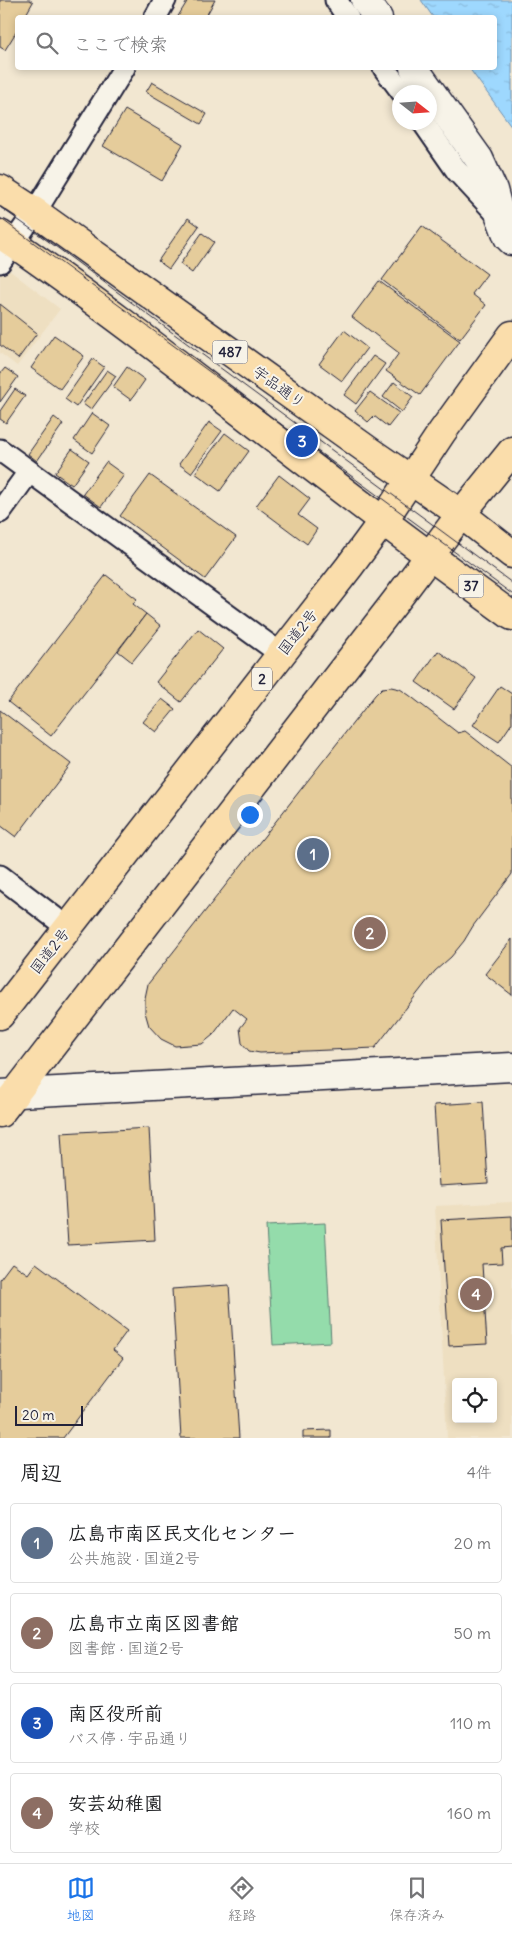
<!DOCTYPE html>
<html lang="ja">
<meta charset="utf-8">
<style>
body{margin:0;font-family:Delius,"Klee One",sans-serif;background:#f2f2f2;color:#202124}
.controls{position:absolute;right:15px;bottom:15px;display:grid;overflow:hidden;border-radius:5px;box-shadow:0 2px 8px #0003}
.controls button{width:45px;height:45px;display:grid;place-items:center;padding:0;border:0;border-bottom:1px solid #e0e0e0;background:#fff;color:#202124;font:25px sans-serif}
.compass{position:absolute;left:392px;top:85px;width:45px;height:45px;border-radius:50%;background:#fff;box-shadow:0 2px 8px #0003;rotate:107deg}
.scale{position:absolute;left:15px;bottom:12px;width:68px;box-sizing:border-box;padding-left:5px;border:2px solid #22223b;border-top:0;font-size:14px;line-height:18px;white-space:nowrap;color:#22223b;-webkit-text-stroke:4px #f7f3e8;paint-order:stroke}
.you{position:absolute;left:249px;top:814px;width:18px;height:18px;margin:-12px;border:4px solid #fff;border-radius:50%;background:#1a73e8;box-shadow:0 0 0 8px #1a73e833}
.badge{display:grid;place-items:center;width:32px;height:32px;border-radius:50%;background:#1a73e8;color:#fff;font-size:16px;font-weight:700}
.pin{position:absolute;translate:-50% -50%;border:2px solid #fff;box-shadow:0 1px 5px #0006}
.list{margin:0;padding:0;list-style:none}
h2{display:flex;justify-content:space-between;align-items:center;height:65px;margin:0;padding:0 20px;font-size:21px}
h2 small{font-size:16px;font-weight:400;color:#757577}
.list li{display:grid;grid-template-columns:32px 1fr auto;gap:15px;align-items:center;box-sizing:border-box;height:80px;margin:0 10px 10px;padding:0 10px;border:1px solid #e0e0e0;border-radius:5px}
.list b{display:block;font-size:19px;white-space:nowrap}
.list p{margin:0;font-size:16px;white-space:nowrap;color:#757577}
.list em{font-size:16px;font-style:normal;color:#757577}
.icon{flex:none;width:28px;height:28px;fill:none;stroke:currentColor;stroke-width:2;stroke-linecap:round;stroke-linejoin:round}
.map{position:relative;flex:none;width:512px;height:1438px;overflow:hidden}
.search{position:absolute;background:#fff;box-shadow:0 2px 8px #0003;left:15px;right:15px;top:15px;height:55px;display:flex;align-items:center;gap:12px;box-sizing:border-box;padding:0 18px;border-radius:5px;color:#757577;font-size:19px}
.sheet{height:425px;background:#fff}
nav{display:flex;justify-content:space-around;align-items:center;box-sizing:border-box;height:70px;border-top:1px solid #e0e0e0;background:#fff;font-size:14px;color:#757577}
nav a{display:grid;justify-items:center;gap:2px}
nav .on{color:#1a73e8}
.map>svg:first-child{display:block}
.built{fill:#eedfc1;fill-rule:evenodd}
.park{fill:#94dcab;stroke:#5b7f73}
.water{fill:url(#water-ripples);stroke:#6c8fb0}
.building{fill:#e5cc9b;stroke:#22223b}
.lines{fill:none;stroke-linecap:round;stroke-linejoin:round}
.street-casing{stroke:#22223b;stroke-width:25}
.secondary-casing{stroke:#22223b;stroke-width:31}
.primary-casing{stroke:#22223b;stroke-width:31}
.highway-casing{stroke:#22223b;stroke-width:31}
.street{stroke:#f7f3e8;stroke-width:21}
.secondary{stroke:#f7f3e8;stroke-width:28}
.primary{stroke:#faddab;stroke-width:28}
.highway{stroke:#faddab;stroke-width:28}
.tram{stroke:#22223b;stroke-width:1}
.labels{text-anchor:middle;stroke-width:4;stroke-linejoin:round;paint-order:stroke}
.shield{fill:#f7f3e8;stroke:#62616f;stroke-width:1}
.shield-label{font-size:14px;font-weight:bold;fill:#22223b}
.street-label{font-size:15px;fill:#22223b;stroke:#f7f3e8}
</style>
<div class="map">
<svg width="512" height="1438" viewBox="0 0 512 1438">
<defs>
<pattern id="water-ripples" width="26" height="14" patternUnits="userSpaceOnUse" patternTransform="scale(1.25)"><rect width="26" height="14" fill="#9ed8fe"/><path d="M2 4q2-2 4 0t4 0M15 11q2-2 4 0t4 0" fill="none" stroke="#88b9db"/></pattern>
</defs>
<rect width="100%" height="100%" fill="#f2e7d1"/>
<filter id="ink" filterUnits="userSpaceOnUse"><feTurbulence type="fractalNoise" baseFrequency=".02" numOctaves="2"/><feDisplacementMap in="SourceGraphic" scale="10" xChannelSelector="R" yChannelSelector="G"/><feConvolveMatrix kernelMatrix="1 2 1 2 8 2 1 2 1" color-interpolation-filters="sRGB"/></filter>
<g filter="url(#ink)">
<g class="built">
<path d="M5,267L60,309L17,366L0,353V273Z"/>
<path d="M512,1202V1438H447L435,1206ZM456,1382H493V1419H456Z"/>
</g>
<path class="park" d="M325,1223L331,1342L273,1345L266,1226Z"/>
<path class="water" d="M421,0H512V127L469,68H494V18L433,17Z"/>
<g class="building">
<path d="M0,0H30L33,2L24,18H18V29L5,50L0,47Z"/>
<path d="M188,0H215L205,18H177Z"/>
<path d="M152,82L207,114L201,124L146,92Z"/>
<path d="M125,110L183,144L162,181L103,146Z"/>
<path d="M188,218L199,226L169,269L158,261Z"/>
<path d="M422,226L487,274L472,294L486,305L460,339L382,280Z"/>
<path d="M202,233L214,242L192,273L180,264Z"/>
<path d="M379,281L460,341L420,395L386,371L399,353L352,317Z"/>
<path d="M0,304L37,333L18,359L0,345Z"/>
<path d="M344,330L367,348L342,381L319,364Z"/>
<path d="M54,335L84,356L60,389L31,368Z"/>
<path d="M373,356L385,364L356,404L344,395Z"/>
<path d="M93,359L104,367L76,407L65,399Z"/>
<path d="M127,367L145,380L131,400L113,387Z"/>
<path d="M5,368L18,377L0,402V374Z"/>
<path d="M107,370L116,376L91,410L83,404Z"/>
<path d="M394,382L413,397L402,412L383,397Z"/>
<path d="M15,389L25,396L6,423L0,419V411Z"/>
<path d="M370,392L399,413L388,427L374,416L368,422L355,411Z"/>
<path d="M92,413L110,426L92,453L74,440Z"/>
<path d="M54,417L63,424L37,461L28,454Z"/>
<path d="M209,422L222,431L191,473L179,464Z"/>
<path d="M225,433L249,451L220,491L195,473Z"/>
<path d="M72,449L89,461L72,485L55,473Z"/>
<path d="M106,462L124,475L101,507L83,494Z"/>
<path d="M150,475L236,537L205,579L120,516Z"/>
<path d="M279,475L310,499L298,515L317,529L307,544L256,506Z"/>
<path d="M106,575L137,599L133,604L146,614L51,736L8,702Z"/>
<path d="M146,614L161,626L132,662L118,651Z"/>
<path d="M198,629L223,649L181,702L156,682Z"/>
<path d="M438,651L476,678L454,709L416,682Z"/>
<path d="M500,686L512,694V723L499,742L473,725Z"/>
<path d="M391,687L400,689L409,695L458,733L465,731L512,768V874L473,926L464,941L451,957L435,971L375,1048L260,1053L249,1051L242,1043L240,1028L247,1019L233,1008L213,1035L202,1044L175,1046L161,1039L149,1026L145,1012V998L148,984L375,695L382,688Z"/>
<path d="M162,699L175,709L156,732L143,722Z"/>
<path d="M0,710L71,764L16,837L0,825Z"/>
<path d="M512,939V995L485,974Z"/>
<path d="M483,1102L488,1183L439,1186L434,1105Z"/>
<path d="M149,1128L155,1240L68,1245L61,1133Z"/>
<path d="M512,1216V1247L501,1248L502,1263L482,1264L487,1344L449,1346L441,1220Z"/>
<path d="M12,1263L28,1274L36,1263L127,1331L113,1350L123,1358L63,1438H0V1279Z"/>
<path d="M229,1285L239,1438H181L172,1289Z"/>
<path d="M331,1430V1438H303V1431Z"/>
</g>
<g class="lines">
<defs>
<g id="street">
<path d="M336,0L348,18"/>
<path d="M155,18L165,0"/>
<path d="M384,68L402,92"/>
<path d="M423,122L457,171L499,216"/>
<path d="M0,262L35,212L124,68"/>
<path d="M0,450L281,654"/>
<path d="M0,512L29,472"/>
<path d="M0,876L68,928"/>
</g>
<g id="secondary">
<path d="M365,0L378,18"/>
<path d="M414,68L479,159L493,190L500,216L508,237L512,241"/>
<path d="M0,1094L512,1067"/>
</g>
<g id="primary">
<path d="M461,514L512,554"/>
<path d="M430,556L512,616"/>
</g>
<g id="highway">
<path d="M0,189L35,212L369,451L461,514"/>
<path d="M0,234C147,335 286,450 430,556"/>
<path d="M0,1015L349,567L383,521L442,432L512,335"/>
<path d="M0,1113L395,602L461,514L512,451"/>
</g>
</defs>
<use href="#street" class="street-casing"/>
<use href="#secondary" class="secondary-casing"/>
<use href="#primary" class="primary-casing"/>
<use href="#highway" class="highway-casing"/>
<use href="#street" class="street"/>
<use href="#secondary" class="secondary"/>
<use href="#primary" class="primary"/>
<use href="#highway" class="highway"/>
<g class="tram">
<path d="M0,207L55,246L512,583"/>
<path d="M0,218L512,594"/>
</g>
</g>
</g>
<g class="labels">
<g class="shield">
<rect x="212.5" y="340.5" width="35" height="23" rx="4"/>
<rect x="458.5" y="574.5" width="25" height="23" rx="4"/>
<rect x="252" y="667.5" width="20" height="23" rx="4"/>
</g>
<g class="shield-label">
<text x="230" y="357">487</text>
<text x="471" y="591">37</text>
<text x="262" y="684">2</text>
</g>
<g class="street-label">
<text transform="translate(279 387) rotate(36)" y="5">宇品通り</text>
<text transform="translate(298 632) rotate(-52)" y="5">国道2号</text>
<text transform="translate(50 951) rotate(-52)" y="5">国道2号</text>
</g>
</g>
</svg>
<div class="controls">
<button><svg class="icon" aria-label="locate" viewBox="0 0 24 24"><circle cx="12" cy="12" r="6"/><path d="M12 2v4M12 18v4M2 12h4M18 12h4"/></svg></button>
</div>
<svg class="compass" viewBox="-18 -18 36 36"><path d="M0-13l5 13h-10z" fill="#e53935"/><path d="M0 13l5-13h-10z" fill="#757577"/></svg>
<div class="scale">20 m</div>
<div class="you"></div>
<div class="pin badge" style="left:313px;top:854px;background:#5c6f8a">1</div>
<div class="pin badge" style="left:370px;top:933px;background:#8d6e63">2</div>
<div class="pin badge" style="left:302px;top:441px;background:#1a4fb4">3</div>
<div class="pin badge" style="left:476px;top:1294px;background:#8d6e63">4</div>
<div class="search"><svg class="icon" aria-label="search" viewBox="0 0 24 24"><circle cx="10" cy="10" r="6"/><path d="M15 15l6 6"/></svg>ここで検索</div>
</div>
<section class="sheet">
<h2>周辺<small>4件</small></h2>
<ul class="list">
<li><span class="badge" style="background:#5c6f8a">1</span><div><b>広島市南区民文化センター</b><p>公共施設 · 国道2号</p></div><em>20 m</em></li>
<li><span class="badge" style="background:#8d6e63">2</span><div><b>広島市立南区図書館</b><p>図書館 · 国道2号</p></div><em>50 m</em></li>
<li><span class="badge" style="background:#1a4fb4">3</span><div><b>南区役所前</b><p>バス停 · 宇品通り</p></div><em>110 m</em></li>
<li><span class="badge" style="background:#8d6e63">4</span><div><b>安芸幼稚園</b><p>学校</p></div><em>160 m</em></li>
</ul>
</section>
<nav>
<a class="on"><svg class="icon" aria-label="map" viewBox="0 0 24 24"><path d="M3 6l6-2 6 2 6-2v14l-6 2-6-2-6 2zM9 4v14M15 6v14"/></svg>地図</a>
<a><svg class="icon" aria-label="directions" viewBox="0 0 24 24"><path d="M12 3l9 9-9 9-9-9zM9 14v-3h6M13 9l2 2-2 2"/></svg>経路</a>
<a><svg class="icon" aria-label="saved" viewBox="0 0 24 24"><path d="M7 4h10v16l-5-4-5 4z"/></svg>保存済み</a>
</nav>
